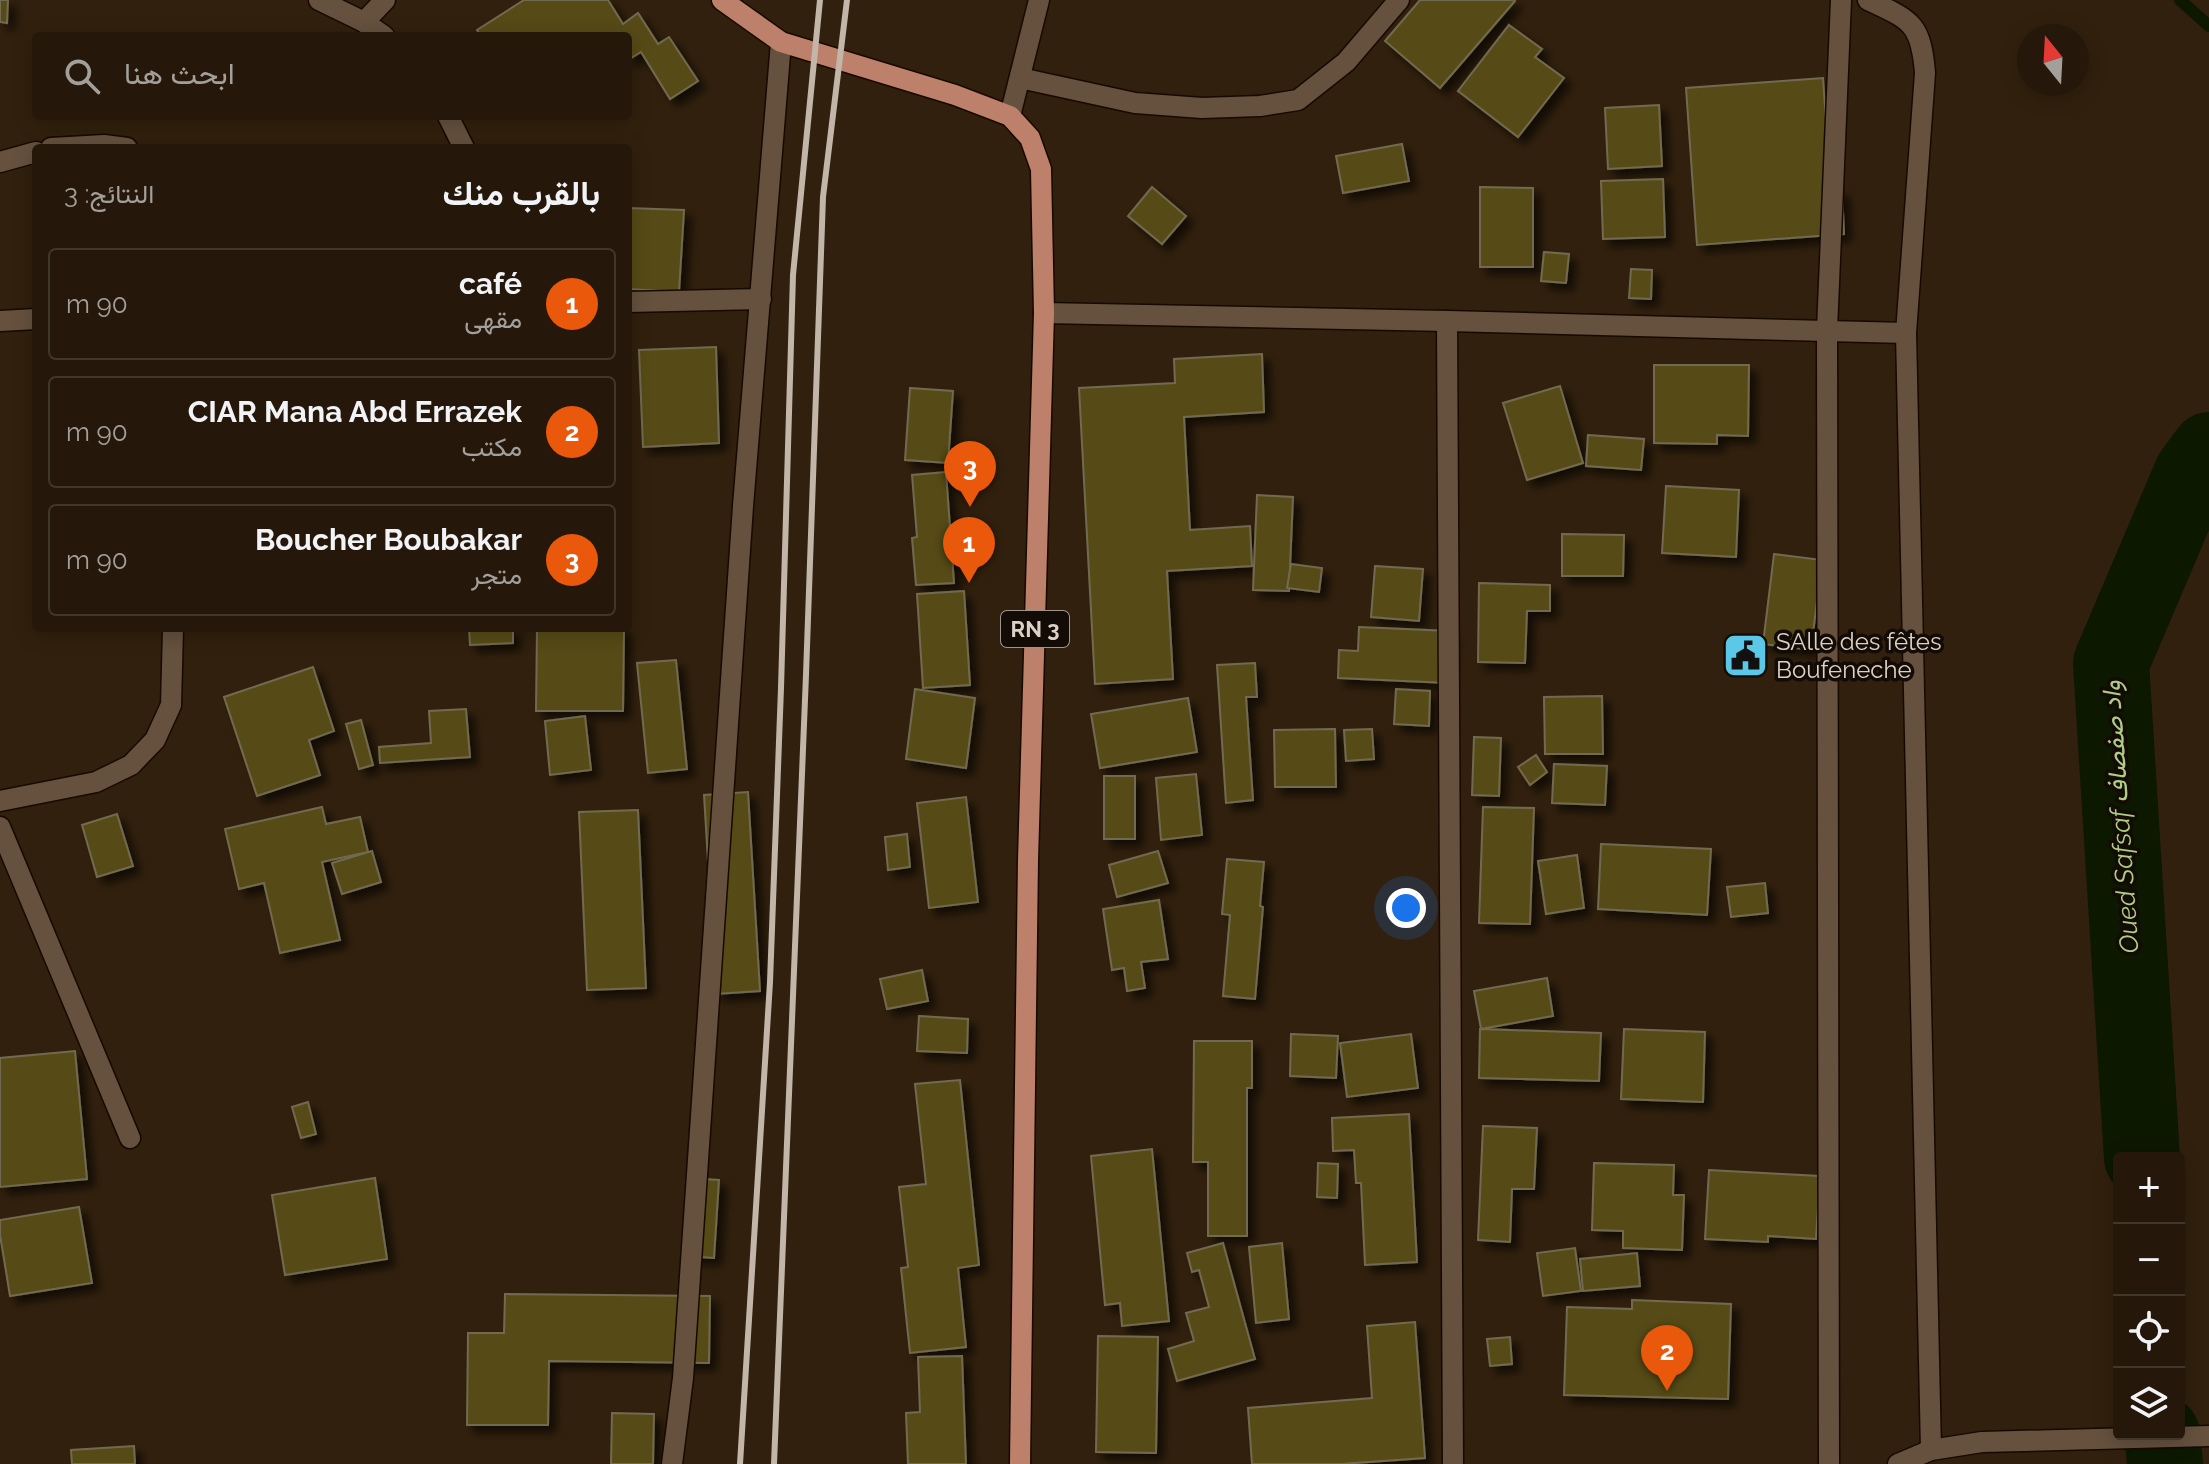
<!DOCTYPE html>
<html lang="ar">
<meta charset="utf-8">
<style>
body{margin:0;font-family:Raleway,Vazirmatn,sans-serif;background:#2d2113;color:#f1f3f6;direction:rtl}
.controls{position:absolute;right:24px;bottom:24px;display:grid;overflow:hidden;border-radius:8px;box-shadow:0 4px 20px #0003}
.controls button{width:72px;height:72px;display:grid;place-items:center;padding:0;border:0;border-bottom:2px solid #42372b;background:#25180a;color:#f1f3f6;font:40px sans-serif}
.compass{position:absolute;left:2017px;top:24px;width:72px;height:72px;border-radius:50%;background:#25180a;box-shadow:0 4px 20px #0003;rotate:342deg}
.you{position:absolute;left:1406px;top:908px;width:28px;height:28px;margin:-20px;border:6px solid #fff;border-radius:50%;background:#1a73e8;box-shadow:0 0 0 12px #1a73e833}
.badge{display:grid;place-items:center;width:52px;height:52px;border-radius:50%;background:#ea580c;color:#fff;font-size:26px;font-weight:700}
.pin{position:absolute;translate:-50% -66px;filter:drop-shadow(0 2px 4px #0008)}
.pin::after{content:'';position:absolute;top:42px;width:28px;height:24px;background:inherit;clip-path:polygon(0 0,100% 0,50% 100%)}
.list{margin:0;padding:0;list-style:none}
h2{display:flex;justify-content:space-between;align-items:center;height:104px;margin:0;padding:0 32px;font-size:34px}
h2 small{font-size:26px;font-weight:400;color:#a3a09c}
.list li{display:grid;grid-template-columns:52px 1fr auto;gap:24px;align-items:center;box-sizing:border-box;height:112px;margin:0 16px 16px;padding:0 16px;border:2px solid #42372b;border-radius:8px}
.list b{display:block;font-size:30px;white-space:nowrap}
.list p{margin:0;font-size:26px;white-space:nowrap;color:#a3a09c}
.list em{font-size:26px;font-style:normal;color:#a3a09c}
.icon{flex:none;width:44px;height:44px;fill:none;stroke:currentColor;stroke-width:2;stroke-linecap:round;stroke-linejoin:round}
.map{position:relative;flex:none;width:2209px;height:1464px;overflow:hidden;direction:ltr}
.search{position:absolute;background:#25180a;box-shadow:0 4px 20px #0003;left:32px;top:32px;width:600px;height:88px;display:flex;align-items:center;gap:20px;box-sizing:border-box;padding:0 28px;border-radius:8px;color:#a3a09c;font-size:30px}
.panel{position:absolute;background:#25180a;box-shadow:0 4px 20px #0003;left:32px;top:144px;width:600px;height:488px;border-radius:8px;direction:rtl}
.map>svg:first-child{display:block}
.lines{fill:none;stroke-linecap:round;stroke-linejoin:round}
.stream{stroke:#0c1800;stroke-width:12}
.river{stroke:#0c1800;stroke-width:76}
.building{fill:#574b13;stroke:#716b51;stroke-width:2;filter:url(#shadow)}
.minor-casing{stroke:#180900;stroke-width:23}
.secondary-casing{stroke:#180900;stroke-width:23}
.primary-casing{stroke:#180900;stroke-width:23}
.minor{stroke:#65513e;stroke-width:20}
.secondary{stroke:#65513e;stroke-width:20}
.primary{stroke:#bd806a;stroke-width:20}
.rail{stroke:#c2b6a9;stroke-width:6}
.labels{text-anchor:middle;stroke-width:7;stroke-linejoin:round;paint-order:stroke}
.shield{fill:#130b05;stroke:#a0968c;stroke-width:2}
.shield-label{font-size:22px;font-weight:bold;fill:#ddd1c6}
.poi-label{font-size:24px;fill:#ddd1c6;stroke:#130b05;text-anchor:start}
.water-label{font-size:26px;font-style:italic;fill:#afce84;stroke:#130b05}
</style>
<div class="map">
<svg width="2209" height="1464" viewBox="0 0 2209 1464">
<defs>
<filter id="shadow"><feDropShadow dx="7" dy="7" stdDeviation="4" flood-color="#0009"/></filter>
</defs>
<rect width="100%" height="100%" fill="#31200d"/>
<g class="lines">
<path class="stream" d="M2180,0L2209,26"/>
<g class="river">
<path d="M2142,1158L2111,663L2192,473L2209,450"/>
<path d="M2162,1434L2165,1464"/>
</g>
</g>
<g class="building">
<path d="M0,0H8L7,23L0,22Z"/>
<path d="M524,0H608L623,24L638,13L658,44L669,37L698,81L670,99L641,52L628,60V36H481L477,30Z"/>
<path d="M1420,0H1514L1515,1L1440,88L1385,41Z"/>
<path d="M1509,25L1542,49L1535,57L1564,78L1518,137L1458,91Z"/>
<path d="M1823,78L1831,192L1842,190L1844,234L1697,245L1686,88Z"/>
<path d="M1659,105L1662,166L1608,169L1605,108Z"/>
<path d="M1402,144L1409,181L1343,193L1336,156Z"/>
<path d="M1663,179L1665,237L1603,239L1601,181Z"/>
<path d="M1152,187L1186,216L1162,244L1128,216Z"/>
<path d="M1480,187L1533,188V267H1480Z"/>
<path d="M628,208L684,210L679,292L628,289Z"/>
<path d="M1544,252L1569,254L1566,283L1541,281Z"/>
<path d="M1631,269L1652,270L1651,299L1629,298Z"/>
<path d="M716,347L719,443L643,447L639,350Z"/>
<path d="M1262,354L1264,412L1184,417L1190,530L1250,526L1252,566L1167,571L1173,679L1095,684L1079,388L1175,383L1174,359Z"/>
<path d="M1654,365H1749L1748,436L1717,435V444L1654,443Z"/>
<path d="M1560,386L1583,463L1527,480L1503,403Z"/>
<path d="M910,388L953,391L948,463L905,460Z"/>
<path d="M1588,435L1644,439L1641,470L1586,466Z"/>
<path d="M946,472L954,583L916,585L912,538L917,537L912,475Z"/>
<path d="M1666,486L1739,490L1736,557L1662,553Z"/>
<path d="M1257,495L1293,497L1289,591L1253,590Z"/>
<path d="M1562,534L1624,535L1623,576H1562Z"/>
<path d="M1774,554L1822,560L1811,650L1763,644Z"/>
<path d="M1291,564L1322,568L1319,592L1287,588Z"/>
<path d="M1375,566L1423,569L1419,621L1371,617Z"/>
<path d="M1479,583L1550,585V611H1527L1525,663L1478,662Z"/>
<path d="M964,591L970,685L923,688L917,594Z"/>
<path d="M1359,627L1450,631L1447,683L1338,678L1339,650L1358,651Z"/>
<path d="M469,628H513V643L470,645Z"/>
<path d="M537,628H624L623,711H536Z"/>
<path d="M676,660L687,769L648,773L637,663Z"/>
<path d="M1255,663L1257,697H1246L1253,800L1226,803L1217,665Z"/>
<path d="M313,667L334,731L309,740L320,775L257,796L224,697Z"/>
<path d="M915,689L975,698L966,768L906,759Z"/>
<path d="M1396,689L1430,691L1429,726L1394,724Z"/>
<path d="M1602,696L1603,754H1545L1544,697Z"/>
<path d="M1188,698L1197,752L1100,768L1091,714Z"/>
<path d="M466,709L470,757L380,763L379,747L431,743L429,711Z"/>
<path d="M585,716L591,770L550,775L545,721Z"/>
<path d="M361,720L373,765L359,769L346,724Z"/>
<path d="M1335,729L1336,787H1275L1274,730Z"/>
<path d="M1372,729L1374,759L1346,761L1344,730Z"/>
<path d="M1474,737L1501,738L1499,796L1472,795Z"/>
<path d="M1536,755L1547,772L1530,785L1518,767Z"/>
<path d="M1554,764L1607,766L1605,805L1552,803Z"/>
<path d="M1196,774L1202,835L1161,840L1156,778Z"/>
<rect x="1104" y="776" width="31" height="63"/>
<path d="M748,792L760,991L716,994L704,795Z"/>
<path d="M966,797L978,902L929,908L917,803Z"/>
<path d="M322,807L326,824L360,817L368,852L322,862L340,940L280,953L264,883L239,889L225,829Z"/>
<path d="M1483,807L1534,808L1530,924L1479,923Z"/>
<path d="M638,810L646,988L587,990L579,812Z"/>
<path d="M117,814L133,866L97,877L82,825Z"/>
<path d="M907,834L910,867L888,870L885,837Z"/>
<path d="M1601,844L1711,849L1707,915L1598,909Z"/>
<path d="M372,851L381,882L342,894L332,863Z"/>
<path d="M1158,851L1168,883L1117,897L1109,865Z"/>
<path d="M1577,855L1584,908L1546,914L1538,861Z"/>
<path d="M1227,859L1264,862L1260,906L1263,907L1255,999L1223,996L1230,915L1222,914Z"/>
<path d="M1765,883L1768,913L1731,917L1727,887Z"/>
<path d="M1159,900L1168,959L1141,962L1145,988L1127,991L1124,968L1112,970L1103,909Z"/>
<path d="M922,970L928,1001L887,1009L880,979Z"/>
<path d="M1547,978L1553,1016L1481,1029L1474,991Z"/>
<path d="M919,1016L968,1019L967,1053L917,1051Z"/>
<path d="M1480,1029L1601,1033L1599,1081L1479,1078Z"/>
<path d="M1624,1029L1705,1032L1703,1102L1621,1099Z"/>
<path d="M1291,1034L1338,1036L1336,1078L1290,1076Z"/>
<path d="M1411,1034L1418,1088L1347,1097L1340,1043Z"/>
<path d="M1194,1041H1252V1088H1247V1236H1208V1162H1193Z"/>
<path d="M75,1051L87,1179L0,1187V1058Z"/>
<path d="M960,1080L979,1265L958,1268L966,1347L910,1353L901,1268L908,1267L899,1187L926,1184L915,1084Z"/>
<path d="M308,1102L316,1134L301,1138L292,1107Z"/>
<path d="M1409,1114L1417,1262L1365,1265L1361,1183H1356L1354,1150L1333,1151L1332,1118Z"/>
<path d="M1483,1126L1537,1128L1534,1189H1512L1510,1242L1478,1240Z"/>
<path d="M1152,1149L1169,1321L1122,1326L1120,1303L1105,1305L1091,1156Z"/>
<path d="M1318,1163L1338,1164L1337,1198L1317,1197Z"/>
<path d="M1594,1163L1674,1165L1673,1195H1684L1682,1250L1623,1248V1231L1592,1230Z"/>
<path d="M1709,1170L1820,1176L1816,1239L1768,1236V1242L1705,1239Z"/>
<path d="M375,1178L387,1259L285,1275L272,1195Z"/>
<path d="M690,1178L719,1180L714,1258L686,1256Z"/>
<path d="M79,1207L92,1283L10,1296L0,1235V1220Z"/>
<path d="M1223,1243L1255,1359L1177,1381L1168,1349L1194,1341L1186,1313L1209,1307L1199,1270L1192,1272L1187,1253Z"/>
<path d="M1282,1243L1289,1319L1256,1323L1249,1247Z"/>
<path d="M1575,1248L1581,1291L1543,1296L1537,1253Z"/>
<path d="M1637,1253L1640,1286L1583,1291L1580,1259Z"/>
<path d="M505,1294L710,1296L709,1363L549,1361L548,1425H467L468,1333H504Z"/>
<path d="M1632,1300L1731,1304L1728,1399L1564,1395L1567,1307L1632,1309Z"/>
<path d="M1415,1322L1425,1458L1341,1464H1252L1248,1408L1372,1398L1367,1326Z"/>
<path d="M1098,1336L1158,1337L1156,1453L1096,1452Z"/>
<path d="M1510,1337L1512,1364L1490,1366L1487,1339Z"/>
<path d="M962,1356L966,1464H908L906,1413L920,1412L918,1357Z"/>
<path d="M612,1413L654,1414L653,1464H611Z"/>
<path d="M134,1446L135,1464H72L71,1450Z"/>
</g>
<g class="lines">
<defs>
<g id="minor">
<path d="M319,0L364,22L384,36"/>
<path d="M1868,0C1910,20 1921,22 1925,73L1906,333L1931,1450"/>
<path d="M364,22L385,0"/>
<path d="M1020,78L1135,103L1202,108L1260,106L1298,100L1346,62L1399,0"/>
<path d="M448,116L464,148"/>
<path d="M51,148L104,145L127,148"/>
<path d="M0,162L36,152"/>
<path d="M628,302L761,299"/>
<path d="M1044,313L1447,321L1906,333"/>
<path d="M0,321L36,319"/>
<path d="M1447,321L1453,1464"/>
<path d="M0,801L96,782L131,765L155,740L171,705L173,628"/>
<path d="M0,827L130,1138"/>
<path d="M672,1464L683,1378L743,506L781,42"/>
<path d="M1829,1464L1827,330L1841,0"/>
</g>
<g id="secondary">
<path d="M1010,116L1039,0"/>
<path d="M1898,1464L1931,1450L1982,1442L2209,1436"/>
</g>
<path id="primary" d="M722,0L781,42L955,95L1010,116L1030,138L1041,169L1044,313L1028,860L1020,1464"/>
</defs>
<use href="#minor" class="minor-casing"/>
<use href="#secondary" class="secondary-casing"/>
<use href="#primary" class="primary-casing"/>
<use href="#minor" class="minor"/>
<use href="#secondary" class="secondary"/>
<use href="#primary" class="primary"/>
<g class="rail">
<path d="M740,1464L770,982L781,688L793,275L820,0"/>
<path d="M774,1464L806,675L823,197L847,0"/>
</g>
</g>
<defs>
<symbol id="civic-square" viewBox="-11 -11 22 22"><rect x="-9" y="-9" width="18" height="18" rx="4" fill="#5ac8e6" stroke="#130b05"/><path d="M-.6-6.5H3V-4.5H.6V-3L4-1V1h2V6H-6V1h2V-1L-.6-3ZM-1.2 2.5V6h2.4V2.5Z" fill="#111"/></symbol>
</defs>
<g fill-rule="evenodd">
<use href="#civic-square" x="1720" y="630" width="51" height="51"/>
</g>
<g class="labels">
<rect class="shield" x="1001" y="611" width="68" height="36" rx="6"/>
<g class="shield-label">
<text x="1035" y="637">RN 3</text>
</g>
<g class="poi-label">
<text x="1776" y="650">SAlle des fêtes<tspan x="1776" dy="28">Boufeneche</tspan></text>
</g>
<g class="water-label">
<text transform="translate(2120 817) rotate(-94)" y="9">Oued Safsaf واد صفصاف</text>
</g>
</g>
</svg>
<div class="controls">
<button>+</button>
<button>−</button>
<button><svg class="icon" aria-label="locate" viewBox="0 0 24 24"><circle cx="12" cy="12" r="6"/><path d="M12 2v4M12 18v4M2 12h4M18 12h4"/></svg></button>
<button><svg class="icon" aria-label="layers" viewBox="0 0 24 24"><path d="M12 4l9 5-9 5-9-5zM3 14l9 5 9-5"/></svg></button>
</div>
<svg class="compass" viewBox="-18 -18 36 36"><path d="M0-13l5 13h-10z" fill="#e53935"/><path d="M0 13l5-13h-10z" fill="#a3a09c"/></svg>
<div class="you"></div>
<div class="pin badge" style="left:969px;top:583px">1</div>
<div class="pin badge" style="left:1667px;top:1391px">2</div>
<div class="pin badge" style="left:970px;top:507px">3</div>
<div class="search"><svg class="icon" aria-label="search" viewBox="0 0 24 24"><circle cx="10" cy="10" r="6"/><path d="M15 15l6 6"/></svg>ابحث هنا</div>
<section class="panel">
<h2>بالقرب منك<small>النتائج: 3</small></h2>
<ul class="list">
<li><span class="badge">1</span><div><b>café</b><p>مقهى</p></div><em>90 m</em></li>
<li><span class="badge">2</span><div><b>CIAR Mana Abd Errazek</b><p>مكتب</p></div><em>90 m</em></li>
<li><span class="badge">3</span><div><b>Boucher Boubakar</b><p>متجر</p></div><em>90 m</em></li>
</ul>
</section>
</div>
